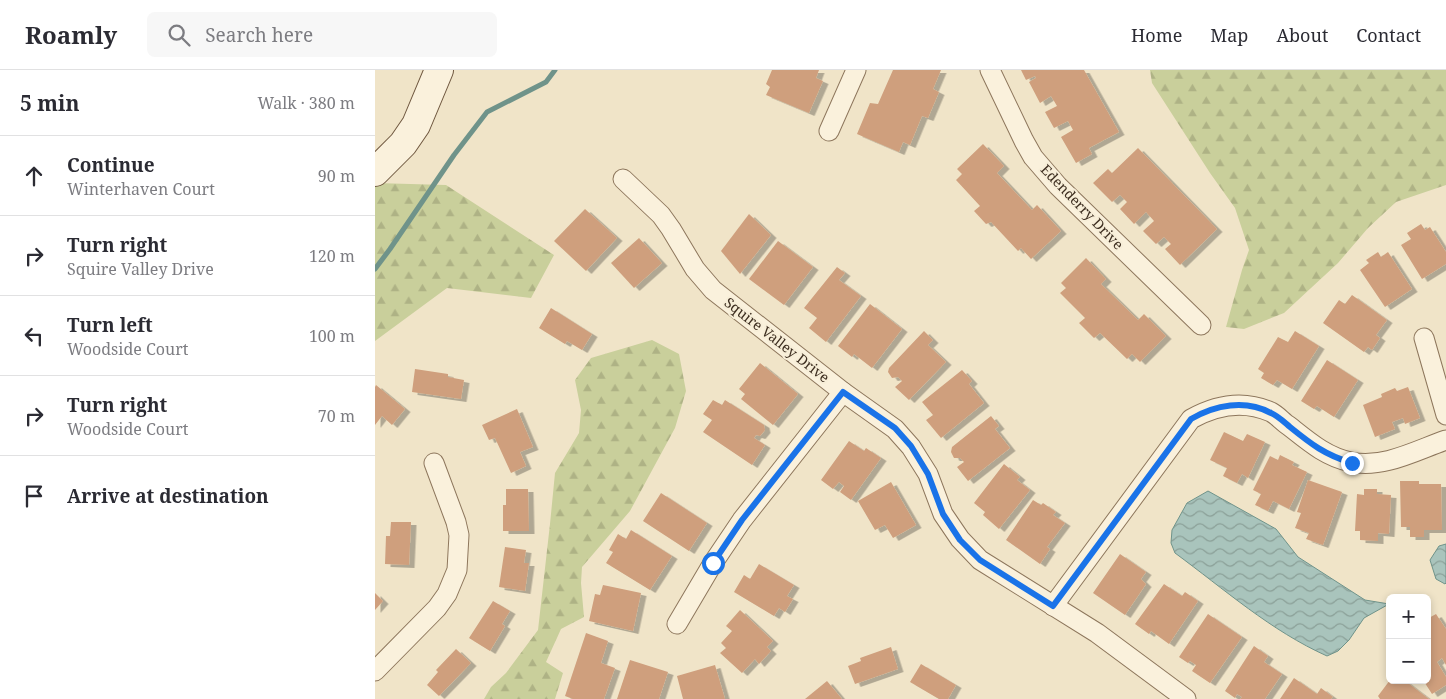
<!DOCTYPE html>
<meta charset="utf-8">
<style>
body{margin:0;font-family:"Noto Serif",serif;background:#f7f7f7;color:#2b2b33}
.controls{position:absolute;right:15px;bottom:15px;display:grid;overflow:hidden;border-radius:8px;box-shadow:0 2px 8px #0003}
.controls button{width:45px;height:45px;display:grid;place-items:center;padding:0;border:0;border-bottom:1px solid #e1e1e2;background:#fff;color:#2b2b33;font:25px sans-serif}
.stop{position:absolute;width:15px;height:15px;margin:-11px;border:4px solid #1a73e8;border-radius:50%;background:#fff}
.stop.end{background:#1a73e8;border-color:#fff;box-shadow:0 1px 5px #0008}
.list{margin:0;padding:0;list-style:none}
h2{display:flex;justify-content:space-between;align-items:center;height:65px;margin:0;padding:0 20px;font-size:21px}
h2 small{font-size:16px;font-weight:400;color:#7c7c81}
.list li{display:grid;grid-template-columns:32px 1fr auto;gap:15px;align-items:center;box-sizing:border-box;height:80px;padding:0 20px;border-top:1px solid #e1e1e2}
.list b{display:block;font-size:19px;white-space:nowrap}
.list p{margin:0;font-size:16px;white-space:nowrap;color:#7c7c81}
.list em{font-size:16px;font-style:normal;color:#7c7c81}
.icon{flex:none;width:28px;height:28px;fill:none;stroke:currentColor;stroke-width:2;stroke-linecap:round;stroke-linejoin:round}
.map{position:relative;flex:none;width:1071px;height:629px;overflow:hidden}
header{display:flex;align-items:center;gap:30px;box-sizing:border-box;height:70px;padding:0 25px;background:#fff;border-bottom:1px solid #e1e1e2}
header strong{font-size:24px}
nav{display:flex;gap:28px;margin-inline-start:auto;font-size:18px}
.search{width:350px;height:45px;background:#f7f7f7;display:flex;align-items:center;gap:12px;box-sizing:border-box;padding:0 18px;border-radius:8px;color:#7c7c81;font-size:19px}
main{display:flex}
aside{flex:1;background:#fff}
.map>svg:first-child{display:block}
.forest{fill:url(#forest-firs)}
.water{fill:url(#water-waves);stroke:#6f938a}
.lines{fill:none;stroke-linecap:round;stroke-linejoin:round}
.stream{stroke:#6f938a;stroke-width:5}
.building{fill:#cf9f7d;filter:url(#shadow)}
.street-casing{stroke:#8d765c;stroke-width:21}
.secondary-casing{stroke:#6f573f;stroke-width:30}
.street{stroke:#faf1dc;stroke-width:19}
.secondary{stroke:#faf1dc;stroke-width:28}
.route{stroke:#1a73e8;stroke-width:6}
.labels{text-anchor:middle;stroke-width:4;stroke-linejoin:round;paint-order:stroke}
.street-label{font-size:14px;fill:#3d2e20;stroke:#f7eed8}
</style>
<header>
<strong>Roamly</strong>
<div class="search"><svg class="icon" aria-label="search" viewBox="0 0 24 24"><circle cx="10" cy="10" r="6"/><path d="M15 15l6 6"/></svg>Search here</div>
<nav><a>Home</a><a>Map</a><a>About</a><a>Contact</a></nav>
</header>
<main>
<aside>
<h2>5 min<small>Walk · 380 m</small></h2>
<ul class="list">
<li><svg class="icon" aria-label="ahead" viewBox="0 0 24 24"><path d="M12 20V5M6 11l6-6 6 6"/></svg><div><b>Continue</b><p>Winterhaven Court</p></div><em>90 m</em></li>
<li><svg class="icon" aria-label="right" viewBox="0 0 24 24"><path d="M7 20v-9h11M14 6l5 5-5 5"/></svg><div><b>Turn right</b><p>Squire Valley Drive</p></div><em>120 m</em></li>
<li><svg class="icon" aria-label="left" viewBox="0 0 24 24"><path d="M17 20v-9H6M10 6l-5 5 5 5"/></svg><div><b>Turn left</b><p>Woodside Court</p></div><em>100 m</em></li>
<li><svg class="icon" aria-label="right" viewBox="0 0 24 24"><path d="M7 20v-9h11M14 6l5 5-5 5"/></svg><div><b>Turn right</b><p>Woodside Court</p></div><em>70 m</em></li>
<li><svg class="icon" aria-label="arrive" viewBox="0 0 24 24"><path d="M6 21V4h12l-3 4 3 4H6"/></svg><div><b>Arrive at destination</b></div></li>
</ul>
</aside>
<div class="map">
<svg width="1071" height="629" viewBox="0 0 1071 629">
<defs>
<pattern id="forest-firs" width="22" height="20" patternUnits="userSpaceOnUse" patternTransform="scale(1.25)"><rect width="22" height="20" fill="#c9cf9b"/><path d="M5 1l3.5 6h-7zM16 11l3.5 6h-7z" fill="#aeb285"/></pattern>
<pattern id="water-waves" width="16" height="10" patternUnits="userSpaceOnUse" patternTransform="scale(1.25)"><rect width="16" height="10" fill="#a9c4bc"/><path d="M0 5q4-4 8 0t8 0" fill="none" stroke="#8ba098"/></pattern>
<filter id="shadow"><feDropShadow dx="5.5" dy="3" stdDeviation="0" flood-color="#0004"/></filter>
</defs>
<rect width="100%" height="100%" fill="#f0e4c8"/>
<g class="forest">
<path d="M775,0H1071V115L1021,132L993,158L963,193L909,243L869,259L851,257L867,200L874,180L860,138L835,103L777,13Z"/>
<path d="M0,113L71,115L179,185L156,228L72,218L0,271Z"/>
<path d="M277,270L304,284L311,321L300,358L255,441L207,497L206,513L209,547L186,559L171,592L188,603L180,629H109L116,617L131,603L163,560L175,454L180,403L204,363L206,340L200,310L216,288Z"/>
</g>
<g class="water">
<path d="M833,421L901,459L923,487L990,530L1014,534L989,548L974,570L963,581L952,586C896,561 849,519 800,483L796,473L797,460L812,433Z"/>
<path d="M1071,474V513L1070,514L1061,509L1055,490L1064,476Z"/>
</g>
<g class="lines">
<path class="stream" d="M0,199L15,179L79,85L112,42L171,12L180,0"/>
</g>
<g class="building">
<path d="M397,0H444L441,8L448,11L434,43L391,25L395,17L391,14Z"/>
<path d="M518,0H566L558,19L564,22L553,48L547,46L535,75L528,72L524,82L482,64L495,33L503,34Z"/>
<path d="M646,0H709L744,62L714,78L717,84L701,93L686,67L698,60L693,51L679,58L670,42L682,36L676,26L665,33L654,12L661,8L660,6L651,10Z"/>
<path d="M608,74L629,96L622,103L657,140L662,135L686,161L656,189L646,178L643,181L616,152L611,154L599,141L605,136L581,110L587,104L582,99Z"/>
<path d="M763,78L842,159L805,195L790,179L796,174L789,167L781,174L768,161L779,151L771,142L759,154L745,139L752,132L745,125L737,132L718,113L733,99L737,103Z"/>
<path d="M210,139L242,168L211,201L179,171Z"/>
<path d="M374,144L396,165L365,204L346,181Z"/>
<path d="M1046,154L1050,160L1055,157L1071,182V194L1047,209L1026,175L1036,169L1032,163Z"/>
<path d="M264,168L287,193L259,218L236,193Z"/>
<path d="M403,171L438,197L409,235L374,209Z"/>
<path d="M1003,182L1006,187L1013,182L1037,219L1010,237L985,200L994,193L991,190Z"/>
<path d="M711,188L731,209L726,214L763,250L769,244L791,266L765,292L757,284L752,289L725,263L719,268L704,253L710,248L685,223L691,218L686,213Z"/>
<path d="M462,197L470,203L464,210L486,226L451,272L434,258L442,248L429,238Z"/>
<path d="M977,225L1012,250L1001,265L1005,268L997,280L993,277L989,282L948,253L964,230L970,234Z"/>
<path d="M495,234L527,259L497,298L479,284L477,287L463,276Z"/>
<path d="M176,238L217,264L207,280L192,271L190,274L164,258Z"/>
<path d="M549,261L558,270L553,275L571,292L534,330L520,317L527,311L523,307L517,308L513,302L514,298Z"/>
<path d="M920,261L944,276L917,319L902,310L898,315L886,308L889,303L883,299L903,267L913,272Z"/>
<path d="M952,290L983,310L959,347L942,336L939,339L926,331Z"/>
<path d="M385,293L423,324L398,355L366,329L370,324L364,319Z"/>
<path d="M40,299L73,304V307L89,310L86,329L37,322Z"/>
<path d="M587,300L597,311L594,314L609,333L566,368L551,350L558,345L547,332Z"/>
<path d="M1,315L30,339L17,355L7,346L0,355V317Z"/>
<path d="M1033,317L1045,348L1030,354L1028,348L1017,352L1020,359L1000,367L988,335L1007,327L1006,324L1020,318L1022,321Z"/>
<path d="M338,330L347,335L350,330L389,355L390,360L385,366L381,365L379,368L390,375L377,395L328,362L337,350L328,344Z"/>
<path d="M142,339L158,377L145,382L151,396L136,403L120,368L114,370L107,355Z"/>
<path d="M616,346L624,356L620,359L635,378L593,411L582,397L589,392L585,388H579L576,382L577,377Z"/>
<path d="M849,362L868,371L872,364L890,372L873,408L867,404L862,413L848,406L852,398L835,390Z"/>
<path d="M474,371L489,381L491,378L506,388L476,430L465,422L469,416L464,412L458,419L446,410Z"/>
<path d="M905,385L919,392L917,395L932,402L914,439L898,431L893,441L880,435L886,424L878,420L895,386L903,390Z"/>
<path d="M629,394L645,407L642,410L655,420L624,459L608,445L610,442L599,433Z"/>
<path d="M933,410L967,422L948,475L931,469L934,463L920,458L926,443L922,442Z"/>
<path d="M1025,411H1044V414H1066L1067,460H1049V467H1035V457H1026Z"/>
<path d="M516,412L541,455L518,468L510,455L500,460L483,431Z"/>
<path d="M131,419H153L154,461H128V435H131Z"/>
<path d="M989,419H1002V424L1016,425L1014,464L1003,463V471L985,470V461H980L982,424L989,425Z"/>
<path d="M286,423L332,453L314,481L268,451Z"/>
<path d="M658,430L666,435L668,433L681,442L678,445L690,453L672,477L675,479L665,494L631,470Z"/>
<path d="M16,452H36L34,495L10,494L11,466H15Z"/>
<path d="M256,460L297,486L275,520L231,493L238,482L234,480L243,464L251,469Z"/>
<path d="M130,477L151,480L149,493H154L150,521L124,517Z"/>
<path d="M745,484L771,502L766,509L771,514L750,545L718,523Z"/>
<path d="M384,494L419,515L412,526L418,529L410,542L404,538L399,546L359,522L369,505L375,509Z"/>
<path d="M789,514L807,526L810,522L823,531L794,574L776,561L774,564L760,554Z"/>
<path d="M228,515L266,523L258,561L214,551L220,524L225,525Z"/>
<path d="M0,523L8,531L0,540Z"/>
<path d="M118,531L135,541L127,554L130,556L115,581L94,568Z"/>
<path d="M365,540L398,571L392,577L396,581L384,594L380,589L367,603L345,583L351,578L346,573L357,561L351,556Z"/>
<path d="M833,544L867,567L835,613L817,601L821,595L815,591L813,593L804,587Z"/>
<path d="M1061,544L1071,559V595L1067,588L1062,592L1071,607V615L1057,624L1048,610H1052V549Z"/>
<path d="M211,563L233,571L226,593L240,598L229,629H198L190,626Z"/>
<path d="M879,576L893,586L889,592L907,604L890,629H865L867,627L862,624L860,628L850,621Z"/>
<path d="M516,577L523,599L480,614L473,596L486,591L485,588Z"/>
<path d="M81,579L96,593L64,626L52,615L63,602L61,600Z"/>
<path d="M255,590L293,602L284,629H242Z"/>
<path d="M546,594L581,615L573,629H564L535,612Z"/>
<path d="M340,595L350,629H308L302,606Z"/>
<path d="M919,608L942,624L946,618L958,627L956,629H905Z"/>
<path d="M1015,610H1029L1054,629H1005L1003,626Z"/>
<path d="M452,611L467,629H430Z"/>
</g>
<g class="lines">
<defs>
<g id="street">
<path d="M615,0L649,71L658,87L683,116L826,255"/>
<path d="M454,61L481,0"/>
<path d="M248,109L286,145L296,159L320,199L338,220L468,322L520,359L536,377L553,404L568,444L585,469L605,490L722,563L811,629"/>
<path d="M1049,268L1071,345"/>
<path d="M678,536L816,349C841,335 869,330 896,342C902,345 908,352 914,356C933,371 951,387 976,392C1008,399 1042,380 1071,370"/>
<path d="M302,554L338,493L367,450L468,322"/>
<path d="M0,601L62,538L72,524L82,500L84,465L81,452L59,393"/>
</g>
<path id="secondary" d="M0,102L28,74L41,55L64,0"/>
</defs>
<use href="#street" class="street-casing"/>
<use href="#secondary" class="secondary-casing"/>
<use href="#street" class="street"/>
<use href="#secondary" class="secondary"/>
</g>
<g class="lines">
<path class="route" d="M338,493L367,450L468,322L520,358L536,376L553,404L568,444L585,470L605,490L678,536L816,349C840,335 870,329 896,343C903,346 909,352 915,357C936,374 950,385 977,393"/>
</g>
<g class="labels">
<g class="street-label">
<text transform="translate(707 137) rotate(46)" y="5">Edenderry Drive</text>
<text transform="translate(402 270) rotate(38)" y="5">Squire Valley Drive</text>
</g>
</g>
</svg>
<div class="controls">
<button>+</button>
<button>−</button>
</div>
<div class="stop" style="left:338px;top:493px"></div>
<div class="stop end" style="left:977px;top:393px"></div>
</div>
</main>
